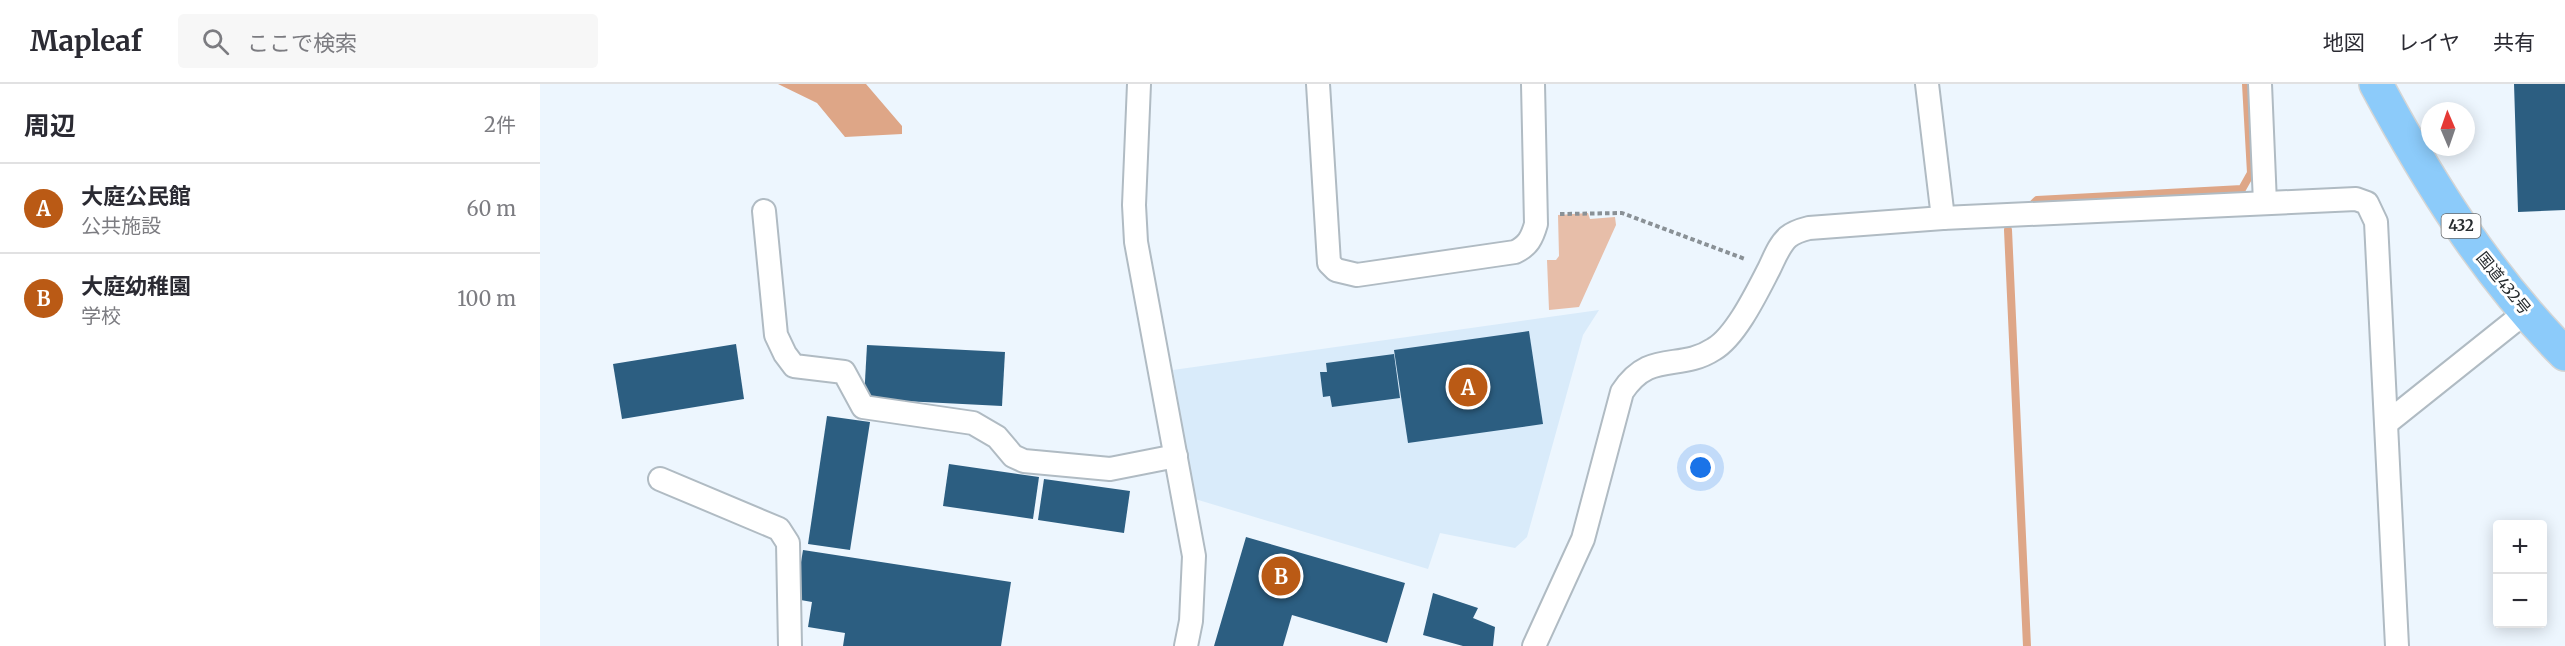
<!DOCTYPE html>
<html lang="ja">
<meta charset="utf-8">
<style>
body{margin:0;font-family:Merriweather,"Noto Sans JP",serif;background:#f7f7f7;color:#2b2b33}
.controls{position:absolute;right:18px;bottom:18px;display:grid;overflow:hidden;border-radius:6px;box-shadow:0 3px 15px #0003}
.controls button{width:54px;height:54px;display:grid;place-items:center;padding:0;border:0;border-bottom:2px solid #e1e1e2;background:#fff;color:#2b2b33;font:30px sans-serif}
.compass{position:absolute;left:1881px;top:18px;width:54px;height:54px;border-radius:50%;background:#fff;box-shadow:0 3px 15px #0003;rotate:358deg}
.you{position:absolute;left:1161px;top:384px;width:21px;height:21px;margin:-15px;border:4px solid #fff;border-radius:50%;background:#1a73e8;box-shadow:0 0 0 9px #1a73e833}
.badge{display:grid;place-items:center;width:39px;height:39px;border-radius:50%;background:#ba5a15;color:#fff;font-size:20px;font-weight:700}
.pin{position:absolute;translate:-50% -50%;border:3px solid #fff;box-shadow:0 2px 6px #0006}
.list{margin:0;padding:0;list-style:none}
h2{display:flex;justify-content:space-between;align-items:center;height:78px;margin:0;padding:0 24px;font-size:26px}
h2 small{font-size:20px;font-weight:400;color:#7c7c81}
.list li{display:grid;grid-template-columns:39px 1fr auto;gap:18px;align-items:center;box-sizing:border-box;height:90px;padding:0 24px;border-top:2px solid #e1e1e2}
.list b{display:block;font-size:22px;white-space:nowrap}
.list p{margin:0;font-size:20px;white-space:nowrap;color:#7c7c81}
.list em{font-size:20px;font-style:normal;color:#7c7c81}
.icon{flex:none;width:33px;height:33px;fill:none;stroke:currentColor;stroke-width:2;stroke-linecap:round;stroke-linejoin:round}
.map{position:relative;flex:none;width:2025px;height:562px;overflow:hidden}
header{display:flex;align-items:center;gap:36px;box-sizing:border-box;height:84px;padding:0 30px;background:#fff;border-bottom:2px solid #e1e1e2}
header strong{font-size:28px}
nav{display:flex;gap:33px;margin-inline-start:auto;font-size:21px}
.search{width:420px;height:54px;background:#f7f7f7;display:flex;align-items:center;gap:15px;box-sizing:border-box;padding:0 21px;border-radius:6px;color:#7c7c81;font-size:22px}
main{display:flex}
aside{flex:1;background:#fff}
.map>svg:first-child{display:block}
.built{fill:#d9ebfa}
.green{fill:#e7bea9}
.water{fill:#dea687}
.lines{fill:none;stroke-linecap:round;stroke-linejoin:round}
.stream{stroke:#dea687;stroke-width:8}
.building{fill:#2c5e81}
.minor-casing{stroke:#b0bbc3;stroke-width:26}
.trunk-casing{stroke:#d4d5d5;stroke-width:36}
.path{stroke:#8a9196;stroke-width:4;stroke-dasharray:4.5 3;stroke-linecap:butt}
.minor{stroke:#fff;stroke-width:22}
.trunk{stroke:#8ccbfa;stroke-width:33}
.labels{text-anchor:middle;stroke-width:6;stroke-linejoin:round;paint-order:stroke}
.shield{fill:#fff;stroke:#686b6d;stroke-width:1.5}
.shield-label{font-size:15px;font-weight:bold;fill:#272c2f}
.street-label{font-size:16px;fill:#272c2f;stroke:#fff}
</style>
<header>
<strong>Mapleaf</strong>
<div class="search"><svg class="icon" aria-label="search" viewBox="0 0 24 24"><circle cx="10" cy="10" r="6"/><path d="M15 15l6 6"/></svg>ここで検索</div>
<nav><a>地図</a><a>レイヤ</a><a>共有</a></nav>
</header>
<main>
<aside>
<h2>周辺<small>2件</small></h2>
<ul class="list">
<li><span class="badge">A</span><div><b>大庭公民館</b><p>公共施設</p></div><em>60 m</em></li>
<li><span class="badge">B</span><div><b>大庭幼稚園</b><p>学校</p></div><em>100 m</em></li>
</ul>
</aside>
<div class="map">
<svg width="2025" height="562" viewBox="0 0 2025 562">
<rect width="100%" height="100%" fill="#edf6fe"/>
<path class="built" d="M1059,226L1043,251L987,453L975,464L900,449L888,485L655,415L633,286Z"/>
<path class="green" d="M1048,129L1050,135L1075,133L1076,141L1039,223L1009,226L1007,176H1016L1019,172L1018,131Z"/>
<path class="water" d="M238,0H326L362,42V50L305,53L277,19Z"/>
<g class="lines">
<g class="stream">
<path d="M1490,123L1497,116L1702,105L1711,89L1706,0"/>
<path d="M1468,146L1487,562"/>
</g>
</g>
<g class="building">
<path d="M1974,0H2025V126L1978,128Z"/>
<path d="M989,247L1003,340L868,359L854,266Z"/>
<path d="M196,260L204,315L82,335L73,280Z"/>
<path d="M327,261L465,268L462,322L324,315Z"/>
<path d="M854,270L860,314L792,323L790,312L783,313L780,288H787L786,279Z"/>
<path d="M287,332L330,338L310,466L268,460Z"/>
<path d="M409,380L499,393L493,435L403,422Z"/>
<path d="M504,395L590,407L584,449L498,436Z"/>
<path d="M706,453L865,499L847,559L752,531L743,562H674Z"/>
<path d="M263,466L471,498L461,562H303L305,549L268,543L272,518L255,515Z"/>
<path d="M893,509L938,524L933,534L955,543L953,562H923L883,551Z"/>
</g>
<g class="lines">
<defs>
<g id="minor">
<path d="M599,0L594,121L596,158L654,472L651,537L646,562"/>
<path d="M778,0L789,179L796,186L817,191L975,168C988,162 992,154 996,140L993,0"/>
<path d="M1387,0L1403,134"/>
<path d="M1720,0L1725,119"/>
<path d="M224,127L236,251L245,270L254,282L304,288L323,323L433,339L457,353L473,372L484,377L570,385L636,372"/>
<path d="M1848,338L1987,227"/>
<path d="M120,395L239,445L248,459L250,562"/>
<path d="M994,562L1043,455L1082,308C1110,265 1139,288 1174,265C1196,252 1217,208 1229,185C1234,175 1239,161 1248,153C1254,148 1261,146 1269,144L1403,134L1816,115L1827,119L1836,138L1857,562"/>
</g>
<path id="trunk" d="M1836,0C1888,97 1947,192 2025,270"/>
</defs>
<use href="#minor" class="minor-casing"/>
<use href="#trunk" class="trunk-casing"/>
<path class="path" d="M1020,130L1082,129L1205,175"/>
<use href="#minor" class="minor"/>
<use href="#trunk" class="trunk"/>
</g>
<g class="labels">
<rect class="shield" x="1901.5" y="130" width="39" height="24" rx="4.5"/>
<g class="shield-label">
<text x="1921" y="147">432</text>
</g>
<g class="street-label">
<text transform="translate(1964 199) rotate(51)" y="6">国道432号</text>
</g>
</g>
</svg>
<div class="controls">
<button>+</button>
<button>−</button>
</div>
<svg class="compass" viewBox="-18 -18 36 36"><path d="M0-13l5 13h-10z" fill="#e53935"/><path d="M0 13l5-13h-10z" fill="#7c7c81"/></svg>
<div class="you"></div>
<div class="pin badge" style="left:928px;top:303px">A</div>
<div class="pin badge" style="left:741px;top:492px">B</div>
</div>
</main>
